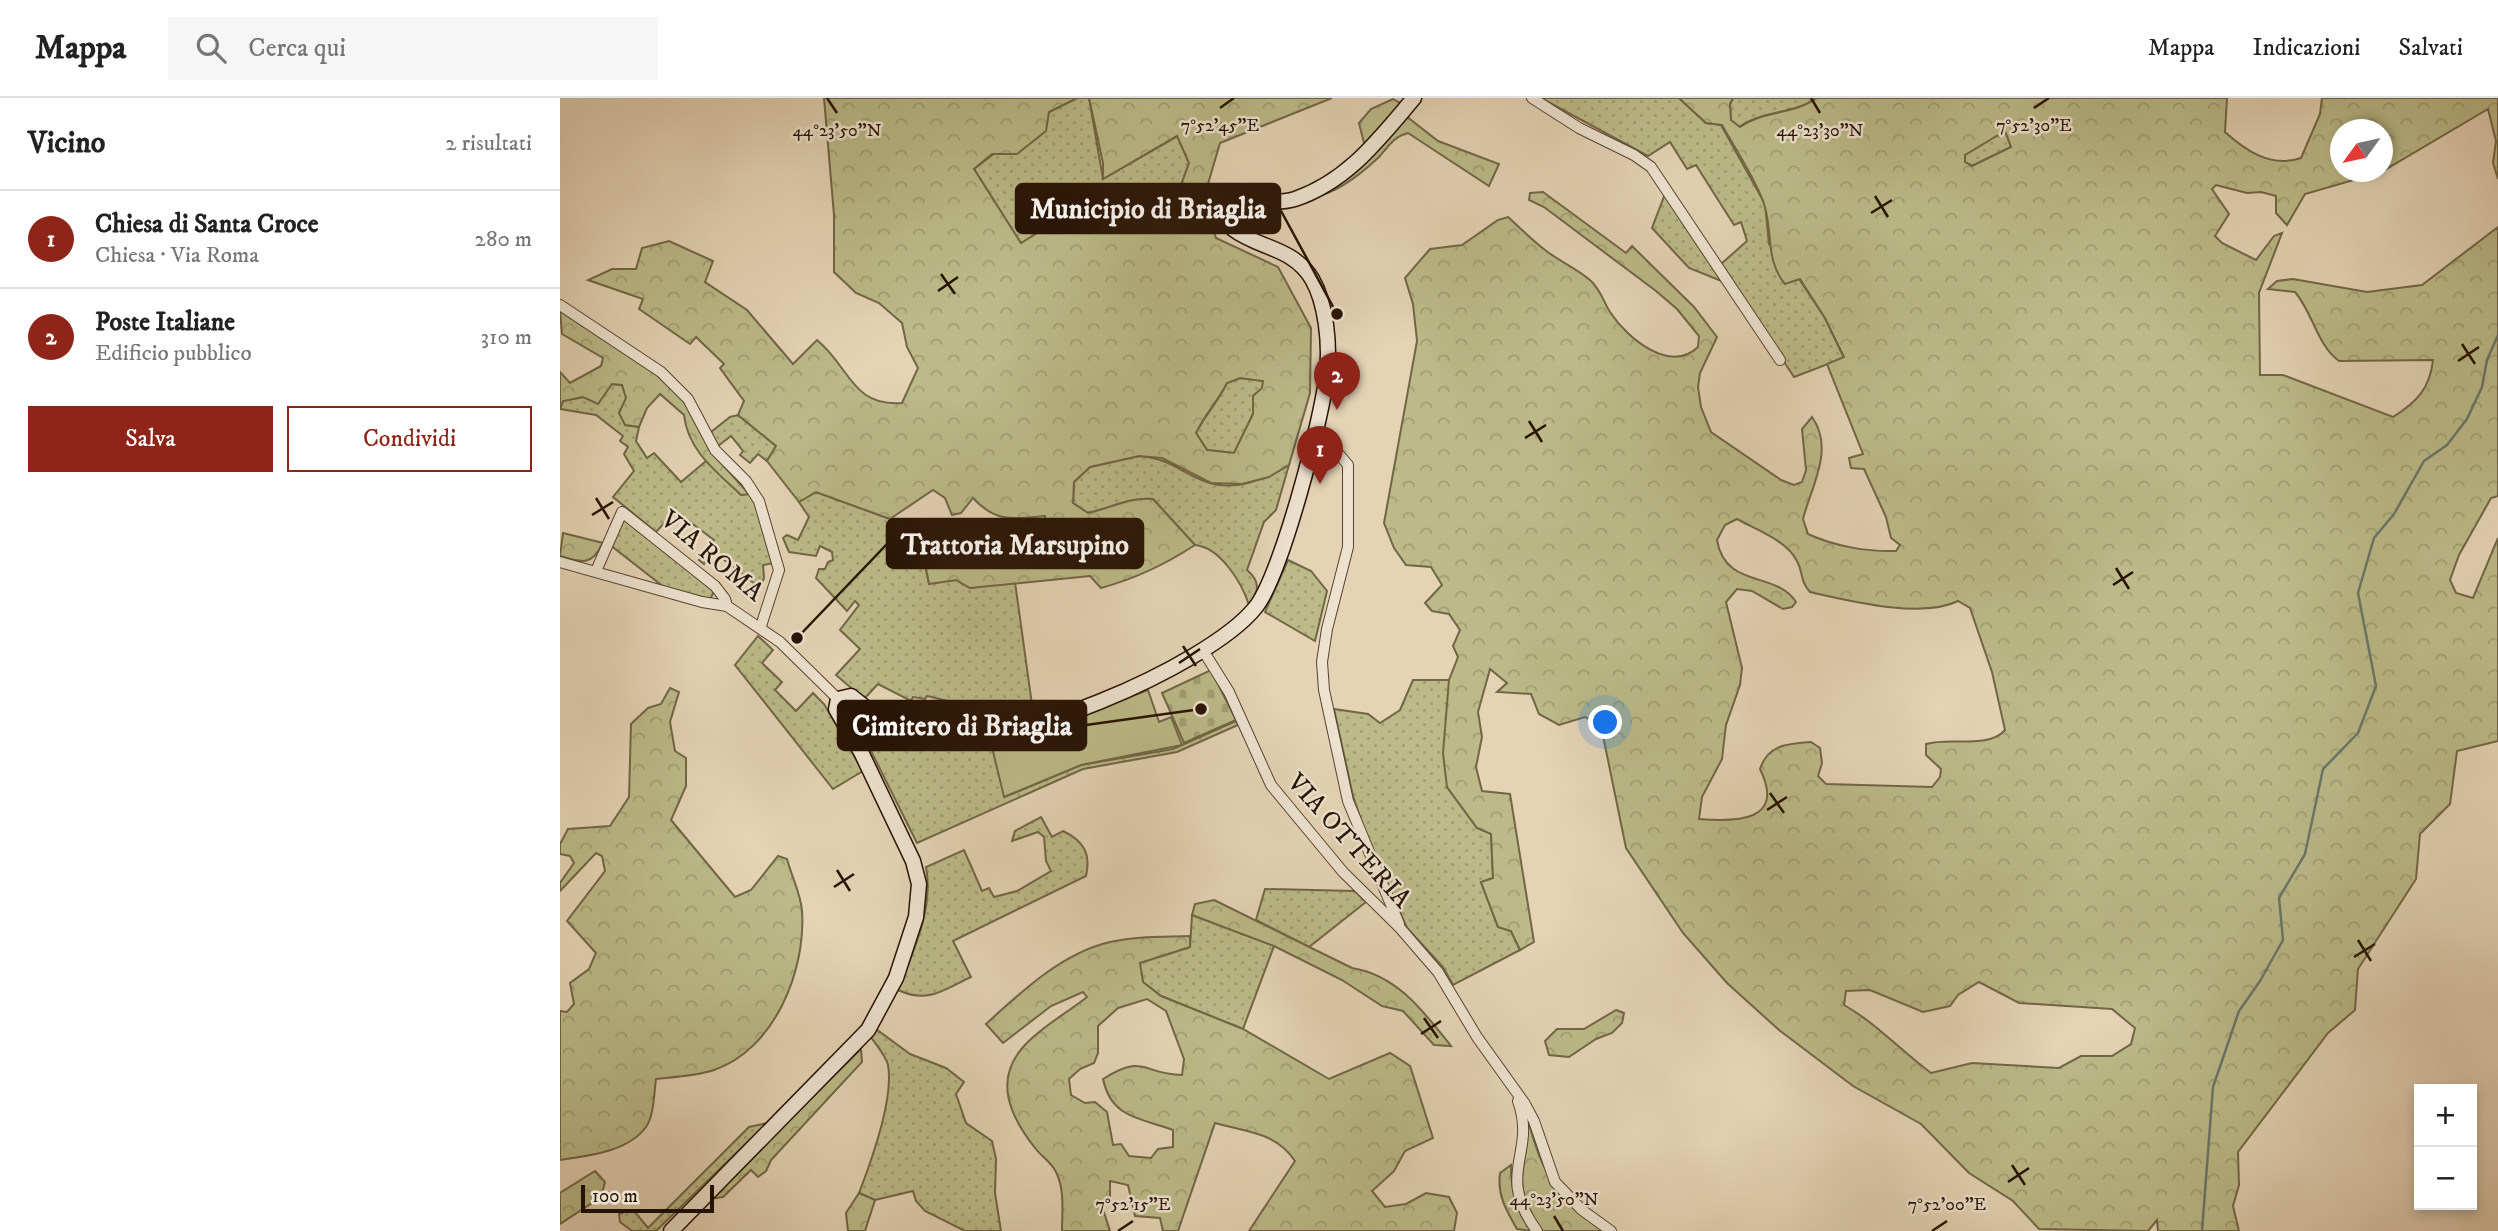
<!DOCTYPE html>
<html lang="it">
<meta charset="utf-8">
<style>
body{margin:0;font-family:"IM FELL DW Pica",serif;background:#f6f6f6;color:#222}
.controls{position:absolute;right:21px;bottom:21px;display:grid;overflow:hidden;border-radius:0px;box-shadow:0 4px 10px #0003}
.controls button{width:63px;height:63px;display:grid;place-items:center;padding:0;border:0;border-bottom:2px solid #e0e0e0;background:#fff;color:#222;font:35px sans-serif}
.compass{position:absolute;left:1770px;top:21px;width:63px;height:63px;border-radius:50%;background:#fff;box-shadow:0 4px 10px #0003;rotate:237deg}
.scale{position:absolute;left:21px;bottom:18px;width:133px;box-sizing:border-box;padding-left:7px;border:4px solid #271304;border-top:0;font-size:19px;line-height:24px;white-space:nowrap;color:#271304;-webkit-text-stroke:5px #ede2cf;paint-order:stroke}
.you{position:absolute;left:1046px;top:625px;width:24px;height:24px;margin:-18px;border:5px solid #fff;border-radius:50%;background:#1a73e8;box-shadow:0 0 0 10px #1a73e833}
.badge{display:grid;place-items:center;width:46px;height:46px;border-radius:50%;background:#8f2418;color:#fff;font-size:23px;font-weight:700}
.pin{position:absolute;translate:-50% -58px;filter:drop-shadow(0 2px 4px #0008)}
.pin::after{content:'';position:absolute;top:37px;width:24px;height:21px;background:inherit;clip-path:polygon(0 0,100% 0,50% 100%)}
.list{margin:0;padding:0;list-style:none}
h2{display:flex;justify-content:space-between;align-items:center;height:91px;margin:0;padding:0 28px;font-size:30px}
h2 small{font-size:23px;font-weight:400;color:#767676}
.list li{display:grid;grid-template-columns:46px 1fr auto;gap:21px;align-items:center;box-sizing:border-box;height:98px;padding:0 28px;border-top:2px solid #e0e0e0}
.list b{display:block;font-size:26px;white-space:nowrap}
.list p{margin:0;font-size:23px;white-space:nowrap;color:#767676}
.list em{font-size:23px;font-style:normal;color:#767676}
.actions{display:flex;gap:14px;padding:21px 28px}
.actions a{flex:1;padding:16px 0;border:2px solid #8f2418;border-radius:0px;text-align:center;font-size:24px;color:#8f2418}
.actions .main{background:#8f2418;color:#fff}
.icon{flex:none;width:38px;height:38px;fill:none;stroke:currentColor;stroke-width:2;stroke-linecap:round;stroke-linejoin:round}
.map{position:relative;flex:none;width:1938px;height:1133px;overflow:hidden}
header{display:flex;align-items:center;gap:42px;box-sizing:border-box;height:98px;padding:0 35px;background:#fff;border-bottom:2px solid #e0e0e0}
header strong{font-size:33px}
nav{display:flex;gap:38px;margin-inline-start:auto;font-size:24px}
.search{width:490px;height:63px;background:#f6f6f6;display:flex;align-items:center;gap:18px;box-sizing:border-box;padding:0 24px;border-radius:0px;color:#767676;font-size:26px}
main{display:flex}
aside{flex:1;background:#fff}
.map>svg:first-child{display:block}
.grass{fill:url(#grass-dots);stroke:#716646;stroke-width:2}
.forest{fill:url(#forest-crowns);stroke:#716646;stroke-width:2;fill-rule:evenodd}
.cemetery{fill:url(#cemetery-stones);stroke:#716646;stroke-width:2}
.park{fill:#bbba88;stroke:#716646;stroke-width:2}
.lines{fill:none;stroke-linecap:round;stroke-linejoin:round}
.stream{stroke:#69766a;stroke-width:2.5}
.minor-casing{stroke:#564330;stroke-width:12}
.secondary-casing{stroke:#271304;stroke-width:17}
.minor{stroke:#ede2cf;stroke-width:10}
.secondary{stroke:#ede2cf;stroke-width:14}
.ticks{fill:none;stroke:#271304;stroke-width:2.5}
.labels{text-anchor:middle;stroke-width:5;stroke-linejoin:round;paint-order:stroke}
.street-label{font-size:26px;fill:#271304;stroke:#ede2cf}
.ticks-label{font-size:18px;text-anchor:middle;fill:#271304;stroke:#ede2cf;stroke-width:5;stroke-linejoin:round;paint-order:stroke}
.leader{fill:none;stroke:#271304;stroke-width:2.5}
.callout-dot{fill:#271304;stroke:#ede2cf;stroke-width:2.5}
.callout{fill:#271304;stroke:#271304;stroke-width:2.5}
.callout-label{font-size:28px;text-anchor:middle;font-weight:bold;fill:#fff}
</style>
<header>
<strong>Mappa</strong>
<div class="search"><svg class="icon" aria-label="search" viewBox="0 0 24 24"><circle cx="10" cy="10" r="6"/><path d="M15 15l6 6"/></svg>Cerca qui</div>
<nav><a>Mappa</a><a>Indicazioni</a><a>Salvati</a></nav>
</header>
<main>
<aside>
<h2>Vicino<small>2 risultati</small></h2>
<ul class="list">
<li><span class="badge">1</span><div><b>Chiesa di Santa Croce</b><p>Chiesa · Via Roma</p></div><em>280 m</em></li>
<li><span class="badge">2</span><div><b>Poste Italiane</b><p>Edificio pubblico</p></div><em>310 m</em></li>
</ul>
<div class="actions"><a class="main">Salva</a><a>Condividi</a></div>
</aside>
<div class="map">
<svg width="1938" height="1133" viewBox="0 0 1938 1133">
<defs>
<pattern id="grass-dots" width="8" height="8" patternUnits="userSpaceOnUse" patternTransform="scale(1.75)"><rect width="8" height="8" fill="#bbba88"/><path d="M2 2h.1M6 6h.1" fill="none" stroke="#a19f74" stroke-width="1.8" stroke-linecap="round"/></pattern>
<pattern id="forest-crowns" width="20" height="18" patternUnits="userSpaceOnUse" patternTransform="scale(1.75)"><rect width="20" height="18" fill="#bbba88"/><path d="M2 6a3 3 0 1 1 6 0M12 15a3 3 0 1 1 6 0" fill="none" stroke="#a19f74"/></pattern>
<pattern id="cemetery-stones" width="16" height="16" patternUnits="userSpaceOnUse" patternTransform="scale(1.75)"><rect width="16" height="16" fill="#bbba88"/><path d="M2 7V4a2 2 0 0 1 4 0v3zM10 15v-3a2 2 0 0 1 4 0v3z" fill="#a19f74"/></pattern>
</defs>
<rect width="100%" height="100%" fill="#e4d3b5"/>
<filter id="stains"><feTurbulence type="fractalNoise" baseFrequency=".00286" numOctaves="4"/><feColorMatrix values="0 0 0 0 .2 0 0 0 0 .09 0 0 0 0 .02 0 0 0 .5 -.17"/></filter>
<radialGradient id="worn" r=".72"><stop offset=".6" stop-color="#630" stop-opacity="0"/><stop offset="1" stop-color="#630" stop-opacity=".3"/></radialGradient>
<g class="grass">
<path d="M517,0H529L543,81L618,38L629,65L620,90L608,104L587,105L552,88L461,146L414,71L489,14Z"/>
<path d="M981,0H1119L1146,25L1161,27L1205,106L1209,146L1239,181L1265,220L1284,260L1234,279L1160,167L1187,143L1181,124L1174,127L1136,67L1127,71L1110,44L1088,58Z"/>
<path d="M1173,0H1257C1233,17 1203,12 1179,29L1171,23L1170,6Z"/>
<path d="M1445,32L1451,49L1412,68L1405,64V57Z"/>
<path d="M1105,96L1164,184L1129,170L1092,130Z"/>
<path d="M680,280L703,283V290L693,298V316L674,355L647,352L636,335C645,317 658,304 667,285Z"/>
<path d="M52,286L62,287L67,300L65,327L79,329L76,343L87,360L94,355L121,384L146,363L181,397L189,396L197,405L214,465L203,467L204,480L200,490L154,454L144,466L139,462L154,442L122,418L114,424L108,421L96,434L53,399L74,373L64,356L68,349L60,343L63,338L36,317L0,311L3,303L23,299Z"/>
<path d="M178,317L216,348L207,363L198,356L190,365L180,357L183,353L171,338L158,348L151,334L170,319Z"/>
<path d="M579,358C614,361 621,376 650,385C676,393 707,380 729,367L716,412L704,424L687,472C701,484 699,493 689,507C682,485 660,449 635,447L593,401C570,399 551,410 527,415L513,405L514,384L530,369Z"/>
<path d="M256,394L330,421L360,443L369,485L396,482L410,490L455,484L474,621L440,631L390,635L388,603L367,598L365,601L353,599L351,603L318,586L304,601L276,577L300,551L280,532L299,507L295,503L287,513L256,480L259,471H265L268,464L273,462L272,454L260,448L256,458L229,454L223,440L227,437L238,442L249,419L239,404Z"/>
<path d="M64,421L154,493L150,502L104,489L50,447Z"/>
<path d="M728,462L751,473L767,493L755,543L705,514Z"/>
<path d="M198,538L213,552L202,565L222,584L215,592L236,613L253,595L264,606L303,673L273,691L175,567Z"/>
<path d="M853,582H889L887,689L917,730L931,735L933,780L921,784L938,829L951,833L960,852L893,887L883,869L847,830L807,740L793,698L774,611L808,616L820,625L840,612Z"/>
<path d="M286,604L295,606L291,610C329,651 380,650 431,645L445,699L521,667L613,651L676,623L678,627L617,654L523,671L357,745L305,641L286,612Z"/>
<path d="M481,719L492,739L503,733C524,743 531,756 526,778L393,843L411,879C383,892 368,906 338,892C353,854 374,810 366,769L404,752L422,793L429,790L434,799L457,793L491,773L486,763L484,739L478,734L452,743L455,733Z"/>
<path d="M705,791L795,793L806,804L749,849L696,822Z"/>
<path d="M632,817L714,848L683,931L601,898L583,884L579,865L630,849Z"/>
<path d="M316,931L350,956L386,970L404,984L396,996L406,1025L432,1043L436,1061L435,1095L441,1133H405L365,1113L356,1103L353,1093L315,1102L299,1095C311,1064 334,1000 328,967C326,958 316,947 311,939Z"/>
<path d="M207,1025L96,1133H72L60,1124L59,1116L67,1113L75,1114L88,1130L189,1029Z"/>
</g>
<g class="forest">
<path d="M264,0H517L489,14L486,33L457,56H432L414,71L461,145L552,88L587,105L608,104L620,90L629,65L617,38L543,81V65L529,0H772L660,45L643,103L656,140L718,169L751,230L750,295L729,367L709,379L682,386L651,385L602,360L579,358L530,369L514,384L513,405L528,415C551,410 570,399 593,401L635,447C606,466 574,481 541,490L530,478L410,490L396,482L369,486L364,460L400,465L484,458L485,418C453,421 436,425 413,400L401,415L392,417L385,400L373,392L330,421L256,394L239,404L207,363L216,348L178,317L184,303L160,270L164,266L136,239L130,246L79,211L83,201L28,182L52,171H76L82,150L109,143L153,163L145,184L187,212L233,266L257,242C290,269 292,309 342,305L358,270L347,249L342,225L319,205L296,195L274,174V117ZM680,280L703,283L702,290L693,298V316L674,355L647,352L636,335C645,316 658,303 667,285Z"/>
<path d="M1119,0H1173L1170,6L1171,22L1180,29C1204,12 1233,17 1257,0H1667L1665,34C1686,53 1711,70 1741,60L1760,16L1762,0H1938V81L1933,65L1936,43L1928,11L1823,73L1822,32H1780V74H1821L1745,96L1727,127L1716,115V98L1701,94L1687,95L1656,87L1652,91L1669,116L1655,138L1662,145L1696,162L1714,138L1722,135L1699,195L1700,277H1723L1833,319C1857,304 1870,290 1873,262L1779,263C1757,247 1753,215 1735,194L1708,191L1717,183L1733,181L1807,194L1862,187L1938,129V398L1931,400L1899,457L1890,482L1896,495L1913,500L1938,440V643L1897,653L1890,706L1860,736L1856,781L1798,871L1795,912L1768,935L1678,1054L1679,1087L1673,1108L1679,1133H1598L1597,1122L1588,1133L1479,1131L1453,1103L1409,1075L1361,1026L1293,988L1219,932L1167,885L1123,835L1066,750L1041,628L1025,619L999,627L979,616L971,596L937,594L947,585L930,571L918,614L922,639L916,669L922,693L950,696L974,844L960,852L951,833L938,829L921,784L933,780L931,736L917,730L887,689L883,655L889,582L898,559L893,548L900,532L889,516L872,513L865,505L882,487L871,469L846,467L834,450L824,425L857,243L853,206L845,180L870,151L902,147L938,122L948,119C960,130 972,142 985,152C999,163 1016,170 1030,182C1041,192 1043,203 1050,214C1067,240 1110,276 1138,249L1139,238L1117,211L1096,193L984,109L969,102L970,95L983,94L1066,155L1072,148L1134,209L1157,239L1140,275L1138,289L1141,309L1151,334L1221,382L1234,387L1242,384L1246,372L1242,331L1252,319C1275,351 1251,389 1243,421L1248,436C1274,448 1307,454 1336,453L1340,447L1331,440L1326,419L1304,371L1291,370L1289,360L1303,356L1267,266L1284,259L1265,220L1240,181L1225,186C1204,161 1214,131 1203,103C1193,77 1176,52 1162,27L1146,25ZM1445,33L1451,49L1412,68L1405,64V57ZM1177,421C1197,432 1226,442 1237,463C1244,476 1239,481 1250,494C1290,503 1362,521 1398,503L1410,510L1432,574L1445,632C1429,651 1389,639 1366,646V657L1381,671L1380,679L1372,689L1266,686L1258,678L1262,665L1260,650L1251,644C1228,646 1208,646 1200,671C1226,724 1176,724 1139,721L1142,699L1162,661L1166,627L1180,587L1182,570L1166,504L1177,491L1192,493L1223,511L1232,509L1236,504C1217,473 1165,491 1157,442L1165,427ZM1419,884L1459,905L1552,911L1575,930L1571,946L1552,958H1521L1499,970L1412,965L1371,975C1341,953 1316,925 1284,907L1286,893L1310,892L1363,914L1390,908L1398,897Z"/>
<path d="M833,1L842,6L805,49L799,25L811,11Z"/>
<path d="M846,18L878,43L939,66L929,88L848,35C833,39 829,48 819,59C801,76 778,95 754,99Z"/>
<path d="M0,213L87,268L108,287L125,305L152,355L189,396L181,397C156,373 128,353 124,317L100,296L87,310L79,329L65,327L59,315L66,300L62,287L52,286L38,306L23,299L3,303L0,311V274L10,285L41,268L43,260L2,236Z"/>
<path d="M3,435L43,445C32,468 22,465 0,458Z"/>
<path d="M110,590L119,594L110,624L115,653L126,660V688L111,722L175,799L191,792L218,758L227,761C231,777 241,796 242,813C246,872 215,951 154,972C136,978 115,979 96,981C94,995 94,1018 86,1029C68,1054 27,1058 0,1062V913L7,914L14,906L10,885L29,871L36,855L7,823L45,773L42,758L36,755L0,793V785L14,765L10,758L0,756V746L8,731L50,728L69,699L71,626L88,610L101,606Z"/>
<path d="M654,802L792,870C837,877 864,914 891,948L874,947L843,913L822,908L782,882L714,848L632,817L635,806Z"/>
<path d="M630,838V849L580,865L583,884L601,898L683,931L769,981L830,955L850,968L873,1040L845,1053L834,1073L812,1093L825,1109L846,1106L866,1095L889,1099L897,1115L894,1133H689L735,1063C716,1034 686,1034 655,1025L618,1133H603L600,1120L575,1118L568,1087L550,1083V1105L540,1102L550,1133H502C502,1114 505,1092 496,1074C492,1065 481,1058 475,1050C450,1018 433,982 464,948C482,928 506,916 527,899L523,894L491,908L443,945L426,926C461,894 502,855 550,844C575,838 604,839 630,838ZM587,901L606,913L624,961L622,977C582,976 584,955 543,981C551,1020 580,1020 613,1032V1049L598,1051L591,1060L569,1058L561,1046L553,1047L547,1014L535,1004L525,1005L511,997L509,981L520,971L534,965L538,955V928L558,910Z"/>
<path d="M1056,912L1064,915L1062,925L1052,935L1036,941L1009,959L989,957L985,943L997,931H1024Z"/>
<path d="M301,951L302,964L211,1062L206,1073L198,1079L191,1072L163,1099L149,1101Z"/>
<path d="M968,1022C984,1082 997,1096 1045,1133H982C948,1081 968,1076 968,1022Z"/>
<path d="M951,1067C951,1092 956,1112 971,1133L957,1131C946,1112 937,1097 940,1075Z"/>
<path d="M35,1073L45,1084L41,1099L0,1126V1095Z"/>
<path d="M299,1095L315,1102L305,1133H288L286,1115Z"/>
</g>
<path class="cemetery" d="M651,572L676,622L624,645L602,595Z"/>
<path class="park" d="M588,592L599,624L611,619L622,647L521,667L444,699L431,645L472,637Z"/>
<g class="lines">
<path class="stream" d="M1642,1133L1653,989L1679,913L1700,883L1723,842L1719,800L1745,756L1763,671L1798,635L1816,588L1798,495L1814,440L1834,416L1864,363L1887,347L1907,321L1922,289L1927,262L1938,237"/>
<defs>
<g id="minor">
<path d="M972,0L1019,30L1074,57L1091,69L1220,262"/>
<path d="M0,207L101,274L128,301L155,352L186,383L199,403L219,472L201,528"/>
<path d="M756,329L788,367V449L767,531L762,564L764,592L788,703L839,826"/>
<path d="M0,464L142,504L167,508"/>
<path d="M36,473L62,414L155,488L165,501L167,508L220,544L278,601"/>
<path d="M644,554L669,594L711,687L783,774L840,830L878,874L917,939L965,1006L974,1023L995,1084L1022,1112L1051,1133"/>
<path d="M958,1003C977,1057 934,1074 977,1133"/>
</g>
<path id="secondary" d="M111,1133L308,932L336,880L356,819L359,786L353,763L301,654L276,611L278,601L291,598C314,617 335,632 364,639C439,658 647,569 695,510C721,479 763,318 767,274C770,246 766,205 752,181C733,149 699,151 673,131L668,116C682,98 715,108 735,101C788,83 819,41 854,0"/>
</defs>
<use href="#minor" class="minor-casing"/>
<use href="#secondary" class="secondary-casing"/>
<use href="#minor" class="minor"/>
<use href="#secondary" class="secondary"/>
</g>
<path class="ticks" d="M267,0L277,15M1251,0L1260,15M660,10L674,0M1474,10L1489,0M1315,98L1328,119M1311,115L1332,102M381,176L395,196M378,193L398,179M1902,246L1915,266M1898,263L1919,249M969,323L982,344M965,340L986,327M36,400L49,421M32,417L53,404M1556,470L1569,491M1553,487L1573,474M623,548L636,568M619,565L640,551M1210,695L1224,715M1207,712L1227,699M277,772L290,793M274,789L294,776M1798,842L1811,863M1794,859L1815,846M864,920L878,940M861,936L881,923M1452,1067L1465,1087M1448,1084L1469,1070M994,1118L1003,1133M558,1133L573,1123M1372,1133L1387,1123"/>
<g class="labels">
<g class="street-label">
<text transform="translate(153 457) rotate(40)" y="9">VIA ROMA</text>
<text transform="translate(790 742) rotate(48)" y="9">VIA OTTERIA</text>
</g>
</g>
<g class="ticks-label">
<text x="660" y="33">7°52'45"E</text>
<text x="1474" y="33">7°52'30"E</text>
<text x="277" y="38">44°23'50"N</text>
<text x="1260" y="38">44°23'30"N</text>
<text x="994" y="1107">44°23'50"N</text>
<text x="573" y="1112">7°52'15"E</text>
<text x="1387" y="1112">7°52'00"E</text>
</g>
<path class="leader" d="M777 216L720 111M237 540L327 446M641 611L526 627"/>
<g class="callout-dot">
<circle cx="777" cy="216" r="7"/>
<circle cx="237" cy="540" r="7"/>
<circle cx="641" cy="611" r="7"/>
</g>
<g class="callout">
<rect x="456" y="86" width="264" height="49" rx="7"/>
<rect x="327" y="421" width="256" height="49" rx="7"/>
<rect x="278" y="603" width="248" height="49" rx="7"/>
</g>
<g class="callout-label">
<text x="588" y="120">Municipio di Briaglia</text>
<text x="455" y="456">Trattoria Marsupino</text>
<text x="402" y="637">Cimitero di Briaglia</text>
</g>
<rect width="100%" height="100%" filter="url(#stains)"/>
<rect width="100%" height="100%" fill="url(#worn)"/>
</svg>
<div class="controls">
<button>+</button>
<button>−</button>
</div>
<svg class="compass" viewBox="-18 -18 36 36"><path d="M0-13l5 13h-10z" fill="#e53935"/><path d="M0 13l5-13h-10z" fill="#767676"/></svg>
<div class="scale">100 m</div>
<div class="you"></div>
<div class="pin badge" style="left:760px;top:386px">1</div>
<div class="pin badge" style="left:777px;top:312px">2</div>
</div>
</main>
